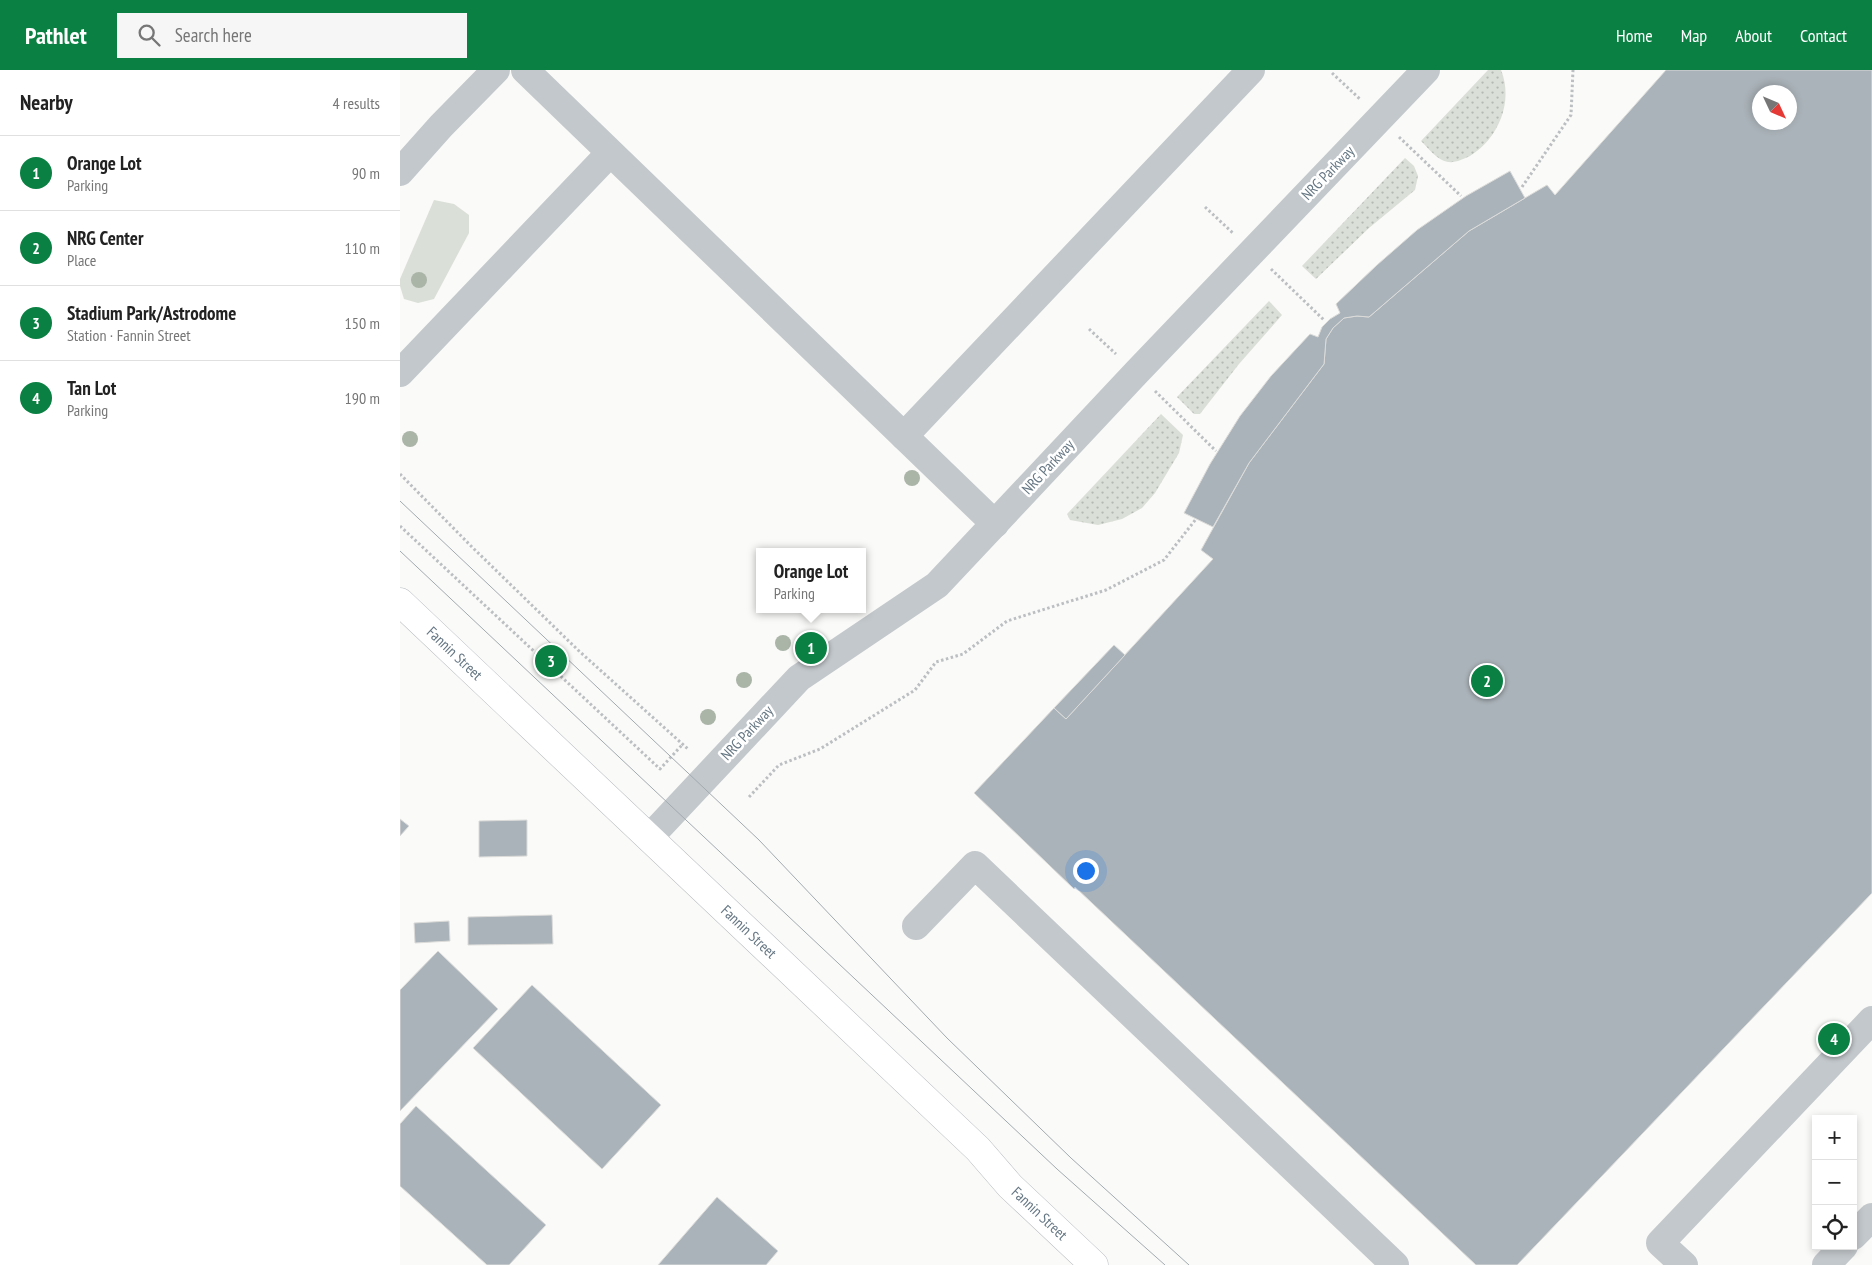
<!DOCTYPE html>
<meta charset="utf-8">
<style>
body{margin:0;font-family:"PT Sans Narrow",sans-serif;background:#f6f6f6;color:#222}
.controls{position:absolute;right:15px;bottom:15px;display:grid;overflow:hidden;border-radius:0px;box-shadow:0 2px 8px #0003}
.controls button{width:45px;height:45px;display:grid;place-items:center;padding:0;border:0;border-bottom:1px solid #e0e0e0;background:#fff;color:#222;font:25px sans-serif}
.compass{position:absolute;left:1352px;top:15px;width:45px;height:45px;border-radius:50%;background:#fff;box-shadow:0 2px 8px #0003;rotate:134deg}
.you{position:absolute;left:685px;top:800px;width:18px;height:18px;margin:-12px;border:4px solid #fff;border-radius:50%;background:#1a73e8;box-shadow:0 0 0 8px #1a73e833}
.badge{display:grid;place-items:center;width:32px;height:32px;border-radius:50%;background:#0b8043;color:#fff;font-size:16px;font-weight:700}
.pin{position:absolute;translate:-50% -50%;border:2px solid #fff;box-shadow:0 1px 5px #0006}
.popup{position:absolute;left:356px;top:478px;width:110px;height:65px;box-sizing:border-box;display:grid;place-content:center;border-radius:0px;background:#fff;filter:drop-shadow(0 1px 4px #0005);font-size:16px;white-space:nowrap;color:#767676}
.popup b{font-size:19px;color:#222}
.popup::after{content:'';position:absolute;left:50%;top:100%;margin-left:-10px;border:10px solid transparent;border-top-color:#fff}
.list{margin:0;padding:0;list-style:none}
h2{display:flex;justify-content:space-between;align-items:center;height:65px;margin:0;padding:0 20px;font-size:21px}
h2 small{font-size:16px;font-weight:400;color:#767676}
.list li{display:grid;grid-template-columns:32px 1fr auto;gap:15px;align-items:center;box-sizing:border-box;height:75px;padding:0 20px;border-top:1px solid #e0e0e0}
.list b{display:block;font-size:19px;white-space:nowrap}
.list p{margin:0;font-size:16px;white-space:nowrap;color:#767676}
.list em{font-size:16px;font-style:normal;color:#767676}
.icon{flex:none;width:28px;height:28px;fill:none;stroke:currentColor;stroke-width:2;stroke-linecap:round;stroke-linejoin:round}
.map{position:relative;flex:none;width:1472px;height:1195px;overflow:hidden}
header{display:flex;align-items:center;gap:30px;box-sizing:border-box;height:70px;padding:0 25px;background:#0b8043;color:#fff}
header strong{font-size:24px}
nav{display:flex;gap:28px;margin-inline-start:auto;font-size:18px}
.search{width:350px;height:45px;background:#f6f6f6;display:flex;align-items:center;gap:12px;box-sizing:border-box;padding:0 18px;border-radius:0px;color:#767676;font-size:19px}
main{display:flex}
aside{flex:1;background:#fff}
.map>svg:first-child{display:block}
.grass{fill:#dadfd7}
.garden{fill:url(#garden-dots)}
.building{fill:#aab3b9;stroke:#dcdcda;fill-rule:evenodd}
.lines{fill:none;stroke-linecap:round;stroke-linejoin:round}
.major-casing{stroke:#b5babe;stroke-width:29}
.path{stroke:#bbbfc2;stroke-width:3;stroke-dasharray:2.5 2.5;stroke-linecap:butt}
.minor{stroke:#c3c8cc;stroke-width:28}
.major{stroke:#fff;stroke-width:28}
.tram{stroke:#a2aab0;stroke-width:1}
.tree{fill:#aab4a7}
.labels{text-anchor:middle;stroke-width:5;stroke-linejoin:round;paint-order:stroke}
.street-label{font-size:15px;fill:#657683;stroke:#fff}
</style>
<header>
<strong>Pathlet</strong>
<div class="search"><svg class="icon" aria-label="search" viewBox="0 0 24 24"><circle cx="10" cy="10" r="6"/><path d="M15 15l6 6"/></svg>Search here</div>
<nav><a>Home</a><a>Map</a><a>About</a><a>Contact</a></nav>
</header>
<main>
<aside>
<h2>Nearby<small>4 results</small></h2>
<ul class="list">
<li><span class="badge">1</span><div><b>Orange Lot</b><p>Parking</p></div><em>90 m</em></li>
<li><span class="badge">2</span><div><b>NRG Center</b><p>Place</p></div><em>110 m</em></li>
<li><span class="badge">3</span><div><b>Stadium Park/Astrodome</b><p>Station · Fannin Street</p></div><em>150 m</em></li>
<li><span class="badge">4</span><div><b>Tan Lot</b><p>Parking</p></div><em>190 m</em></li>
</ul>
</aside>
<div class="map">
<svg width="1472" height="1195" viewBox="0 0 1472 1195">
<defs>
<pattern id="garden-dots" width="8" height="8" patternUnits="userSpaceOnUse" patternTransform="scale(1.25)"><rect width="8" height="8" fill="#dadfd7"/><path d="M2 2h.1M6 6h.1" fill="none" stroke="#b4b9b4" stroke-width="1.8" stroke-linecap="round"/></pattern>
</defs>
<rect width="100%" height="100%" fill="#fafaf8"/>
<path class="grass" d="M34,130L54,134L69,145V163L34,229L18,233L4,229L0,216V209Z"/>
<g class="garden">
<path d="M1088,0H1101C1114,32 1098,69 1070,86C1064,89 1055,93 1048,92C1038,91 1028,78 1021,71Z"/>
<path d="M1005,88L1014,96L1018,106L1015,120L969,158L916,209L902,196Z"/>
<path d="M869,231L882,245L839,294L800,344H794L777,327Z"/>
<path d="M761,344L783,365L779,383L755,423L742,438L722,449L698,455L670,450L667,444Z"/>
</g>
<g class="building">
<path d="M1266,0H1472V823L1117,1195H1076L675,817L674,819L574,723L654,638L666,649L813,489L801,480L849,393L924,294L926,269L933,258L944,248L957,246L969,247L1069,161L1147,115L1155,125ZM1360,22H1390V52H1360Z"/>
<path d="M1110,101L1125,128L1069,161L969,247L957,246L944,248L933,258L926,269L924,294L849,393L813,457L784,443L810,394L840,346L871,306L910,264L918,267L922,257L930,249L940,243L936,234L977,195L1017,160L1066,126Z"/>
<path d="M714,575L725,585L666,649L654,638Z"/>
<path d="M0,749L9,756L0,766Z"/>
<path d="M127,750V786L79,787V751Z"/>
<path d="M152,845L153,874L68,875V847Z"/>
<path d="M49,851L50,871L15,873L14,853Z"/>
<path d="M38,881L98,939L0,1041V920Z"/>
<path d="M132,915L261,1035L202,1099L73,978Z"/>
<path d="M16,1036L146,1155L109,1195H87L0,1116V1054Z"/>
<path d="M317,1127L378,1181L366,1195H258Z"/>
</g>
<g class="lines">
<defs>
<g id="major">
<path id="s1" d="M0,532L578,1079L610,1116L694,1195"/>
</g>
</defs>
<use href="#major" class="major-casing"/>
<g class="path">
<path d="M932,3L961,30"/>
<path d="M999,67L1061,126"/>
<path d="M1122,117L1171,45L1173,0"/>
<path d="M805,137L834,164"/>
<path d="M871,199L925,251"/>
<path d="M689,259L716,284"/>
<path d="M755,321L816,381"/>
<path d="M0,404L72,477L179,581L288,679"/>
<path d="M0,456L260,699L282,675"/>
<path d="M349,727L379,695L420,679L515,620L536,592L563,584L607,551L706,520L764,490L796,449"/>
</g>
<g class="minor">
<path d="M125,0L595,454"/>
<path d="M0,102L41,56L96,0"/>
<path d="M0,303L210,83"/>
<path d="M504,366L851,0"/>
<path d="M249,768L399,608L537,515L736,303L1026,0"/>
<path d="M516,856L575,795L995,1195"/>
<path d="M1453,1166L1472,1147"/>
<path d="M1284,1195L1260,1173L1472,950"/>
<path d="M1426,1195L1444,1176"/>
</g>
<use href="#major" class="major"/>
<g class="tram">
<path d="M0,431L359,770L547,968L671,1088L789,1195"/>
<path d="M0,481L657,1099L765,1195"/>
</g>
</g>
<g class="tree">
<circle cx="19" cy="210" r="8"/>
<circle cx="10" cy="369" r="8"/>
<circle cx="512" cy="408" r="8"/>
<circle cx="383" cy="573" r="8"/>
<circle cx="344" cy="610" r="8"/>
<circle cx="308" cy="647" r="8"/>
</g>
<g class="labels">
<g class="street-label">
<text transform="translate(928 103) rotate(-46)" y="5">NRG Parkway</text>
<text transform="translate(648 397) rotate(-47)" y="5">NRG Parkway</text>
<text dy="5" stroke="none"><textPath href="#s1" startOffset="75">Fannin Street</textPath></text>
<text transform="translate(347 663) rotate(-47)" y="5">NRG Parkway</text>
<text dy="5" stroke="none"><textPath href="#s1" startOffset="480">Fannin Street</textPath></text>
<text dy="5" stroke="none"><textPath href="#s1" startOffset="885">Fannin Street</textPath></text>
</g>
</g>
</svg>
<div class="controls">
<button>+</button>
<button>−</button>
<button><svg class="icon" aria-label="locate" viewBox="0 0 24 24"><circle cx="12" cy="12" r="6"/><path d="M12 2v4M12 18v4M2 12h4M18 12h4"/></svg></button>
</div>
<svg class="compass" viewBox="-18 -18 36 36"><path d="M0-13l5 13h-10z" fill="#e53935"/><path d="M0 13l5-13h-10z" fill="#767676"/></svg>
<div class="you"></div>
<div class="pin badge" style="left:411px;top:578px">1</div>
<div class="popup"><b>Orange Lot</b>Parking</div>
<div class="pin badge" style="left:1087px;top:611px">2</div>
<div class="pin badge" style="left:151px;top:591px">3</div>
<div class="pin badge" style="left:1434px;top:969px">4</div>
</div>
</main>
